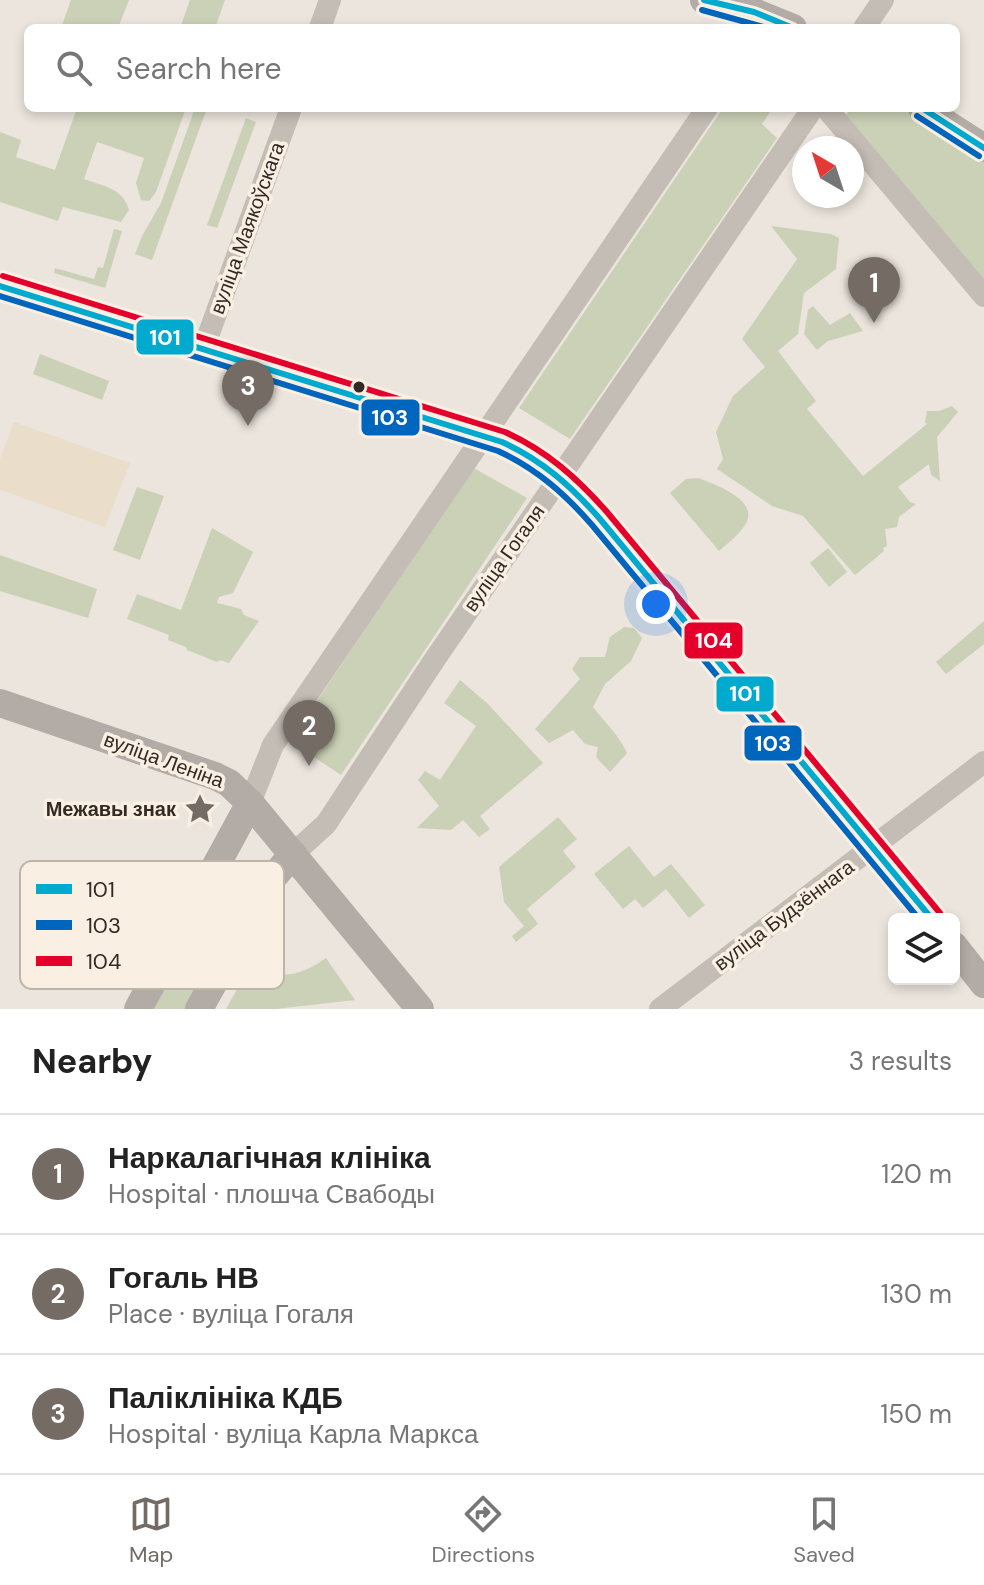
<!DOCTYPE html>
<meta charset="utf-8">
<style>
body{margin:0;font-family:"DM Sans",sans-serif;background:#f6f6f6;color:#222}
.controls{position:absolute;right:24px;bottom:24px;display:grid;overflow:hidden;border-radius:12px;box-shadow:0 4px 12px #0003}
.controls button{width:72px;height:72px;display:grid;place-items:center;padding:0;border:0;border-bottom:2px solid #e0e0e0;background:#fff;color:#222;font:40px sans-serif}
.compass{position:absolute;left:792px;top:136px;width:72px;height:72px;border-radius:50%;background:#fff;box-shadow:0 4px 12px #0003;rotate:321deg}
.you{position:absolute;left:656px;top:604px;width:28px;height:28px;margin:-20px;border:6px solid #fff;border-radius:50%;background:#1a73e8;box-shadow:0 0 0 12px #1a73e833}
.badge{display:grid;place-items:center;width:52px;height:52px;border-radius:50%;background:#746b65;color:#fff;font-size:26px;font-weight:700}
.pin{position:absolute;translate:-50% -66px;filter:drop-shadow(0 2px 4px #0008)}
.pin::after{content:'';position:absolute;top:42px;width:28px;height:24px;background:inherit;clip-path:polygon(0 0,100% 0,50% 100%)}
.list{margin:0;padding:0;list-style:none}
h2{display:flex;justify-content:space-between;align-items:center;height:104px;margin:0;padding:0 32px;font-size:34px}
h2 small{font-size:26px;font-weight:400;color:#767676}
.list li{display:grid;grid-template-columns:52px 1fr auto;gap:24px;align-items:center;box-sizing:border-box;height:120px;padding:0 32px;border-top:2px solid #e0e0e0}
.list b{display:block;font-size:30px;white-space:nowrap}
.list p{margin:0;font-size:26px;white-space:nowrap;color:#767676}
.list em{font-size:26px;font-style:normal;color:#767676}
.icon{flex:none;width:44px;height:44px;fill:none;stroke:currentColor;stroke-width:2;stroke-linecap:round;stroke-linejoin:round}
.map{position:relative;flex:none;width:984px;height:1009px;overflow:hidden}
.search{position:absolute;background:#fff;box-shadow:0 4px 12px #0003;left:24px;right:24px;top:24px;height:88px;display:flex;align-items:center;gap:20px;box-sizing:border-box;padding:0 28px;border-radius:12px;color:#767676;font-size:30px}
.sheet{height:464px;background:#fff}
nav{display:flex;justify-content:space-around;align-items:center;box-sizing:border-box;height:112px;border-top:2px solid #e0e0e0;background:#fff;font-size:22px;color:#767676}
nav a{display:grid;justify-items:center;gap:4px}
nav .on{color:#746b65}
.map>svg:first-child{display:block}
.green{fill:#cbd1b6}
.plaza{fill:#eadecb}
.lines{fill:none;stroke-linecap:round;stroke-linejoin:round}
.minor{stroke:#c4bdb6;stroke-width:22}
.major{stroke:#b3aba5;stroke-width:28}
.bus-1-casing{stroke:#f9f0e3;stroke-width:12}
.bus-2-casing{stroke:#f9f0e3;stroke-width:12}
.bus-3-casing{stroke:#f9f0e3;stroke-width:12}
.bus-1{stroke:#00a9ce;stroke-width:6}
.bus-2{stroke:#0065bd;stroke-width:6}
.bus-3{stroke:#e4002b;stroke-width:6}
.bus-dot{fill:#342a25;stroke:#f9f0e3;stroke-width:3}
.labels{text-anchor:middle;stroke-width:7;stroke-linejoin:round;paint-order:stroke}
.street-label{font-size:20px;fill:#342a25;stroke:#f9f0e3}
.poi-label{font-size:20px;font-weight:bold;fill:#342a25;stroke:#f9f0e3;text-anchor:end}
.key{fill:#f9f0e3;stroke:#beb5aa;stroke-width:2}
.key-label{font-size:22px;fill:#342a25}
.line-badge{stroke:#f9f0e3;stroke-width:3}
.badge-label{font-size:22px;text-anchor:middle;font-weight:bold;fill:#fff}
</style>
<div class="map">
<svg width="984" height="1009" viewBox="0 0 984 1009">
<rect width="100%" height="100%" fill="#ebe5dd"/>
<g class="green">
<path d="M71,0H129L118,28H61Z"/>
<path d="M190,0H225L215,28H180Z"/>
<path d="M77,108H186L156,192L149,201L141,200L136,183L144,158L97,142L84,179C103,186 123,188 129,210L121,222L63,207L58,221L0,202V132L21,140L16,157L55,170Z"/>
<path d="M195,108H207L152,260L135,254L142,236L161,203Z"/>
<path d="M723,108H773L762,124L777,138L570,439L519,408Z"/>
<path d="M851,108H901L984,161V284L845,117Z"/>
<path d="M246,118L256,122L217,228L207,225Z"/>
<path d="M771,226L831,234L839,238L836,269L804,293L798,334L778,351L816,401L807,409L863,476L927,424L925,422L927,411H939L952,406L958,412L937,437L940,481L931,475L929,464L898,487L910,502L916,504L899,517L897,527L885,529L887,546L883,548L884,551L855,575L803,516L772,506L717,469L723,459L716,432L733,396L765,367L742,339L797,259Z"/>
<path d="M114,229L122,231L105,288L54,273L55,268L94,279L98,267L103,268Z"/>
<path d="M813,306L830,325L850,313L863,331L828,341L817,350L804,334L808,310Z"/>
<path d="M40,354L109,381L102,400L33,374Z"/>
<path d="M474,468L527,498L341,775L290,741Z"/>
<path d="M699,478C717,486 764,501 743,528C737,536 727,544 719,551L670,493L686,479Z"/>
<path d="M137,487L164,496L140,560L113,550Z"/>
<path d="M212,528L253,552L233,593L219,597L217,603L241,609L244,615L259,621L229,663L220,660L217,662L187,650L186,647L168,640L169,635L127,619L137,594L181,610Z"/>
<path d="M828,548L847,572L829,587L810,563Z"/>
<path d="M0,555L97,589L88,618L0,591Z"/>
<path d="M984,621V644L946,674L936,662Z"/>
<path d="M624,627L634,628L642,638L631,661L605,684L593,707C605,723 619,735 627,753L610,772L596,757L598,747L585,744L573,730L549,743L535,729L580,679L572,669L580,657H605L610,637Z"/>
<path d="M460,680L487,703L543,763L480,816L490,829L479,837L463,820L451,830L417,828L439,806L418,780L425,771L440,780L476,726L444,703Z"/>
<path d="M558,817L577,839L563,851L576,867L527,909L538,924L516,942L512,936L524,926L504,902L499,867Z"/>
<path d="M629,846L654,877L671,864L705,905L689,918L666,889L643,908L635,899L623,909L594,874Z"/>
<path d="M227,866L257,882L190,1009H152Z"/>
<path d="M326,958L355,1000L276,1009H226L250,966C284,979 296,978 326,958Z"/>
</g>
<path class="plaza" d="M14,422L130,463L105,527L0,490V459Z"/>
<g class="lines">
<g class="minor">
<path d="M320,28L330,0"/>
<path d="M864,28L883,0"/>
<path d="M826,108L984,296"/>
<path d="M204,347L291,108"/>
<path d="M250,803L273,745L707,108"/>
<path d="M293,854L326,824L435,659L813,108"/>
<path d="M660,1009L984,762"/>
</g>
<g class="major">
<path d="M704,0L754,12L793,28"/>
<path d="M922,108L984,148"/>
<path d="M0,286L502,442C550,461 579,494 612,533L932,919"/>
<path d="M0,703L215,776L229,783L250,803L420,1009"/>
<path d="M954,946L984,984"/>
<path d="M138,1009L250,803"/>
<path d="M199,1009L270,881L293,854"/>
</g>
<defs>
<g id="bus-1">
<path d="M704,0L754,12L793,28"/>
<path d="M922,108L984,148"/>
<path d="M0,286L502,442C542,460 571,486 600,519L932,919"/>
</g>
<g id="bus-2">
<path d="M702,10L767,28"/>
<path d="M917,116L979,156"/>
<path d="M0,296L498,451C537,469 565,494 592,525L919,919"/>
</g>
<path id="bus-3" d="M3,276L505,432C547,451 577,478 607,512L940,913"/>
</defs>
<use href="#bus-1" class="bus-1-casing"/>
<use href="#bus-2" class="bus-2-casing"/>
<use href="#bus-3" class="bus-3-casing"/>
<use href="#bus-1" class="bus-1"/>
<use href="#bus-2" class="bus-2"/>
<use href="#bus-3" class="bus-3"/>
</g>
<defs>
<symbol id="sight-bare" viewBox="-9 -9 18 18"><path d="M0-6L1.8-2.2L6-1.7L2.9 1.2L3.7 5.4L0 3.3L-3.7 5.4L-2.9 1.2L-6-1.7L-1.8-2.2Z" fill="#746b65" stroke="#f9f0e3" stroke-width="2.5" paint-order="stroke"/></symbol>
</defs>
<g fill-rule="evenodd">
<use href="#sight-bare" x="178" y="787" width="44" height="44"/>
</g>
<circle class="bus-dot" cx="359" cy="387" r="7"/>
<g class="labels">
<g class="street-label">
<text transform="translate(247 228) rotate(-70)" y="7">вуліца Маякоўскага</text>
<text transform="translate(504 558) rotate(-55)" y="7">вуліца Гогаля</text>
<text transform="translate(164 760) rotate(20)" y="7">вуліца Леніна</text>
<text transform="translate(784 915) rotate(-37)" y="7">вуліца Будзённага</text>
</g>
<g class="poi-label">
<text x="176" y="816">Межавы знак</text>
</g>
</g>
<rect x="20" y="861" width="264" height="128" rx="12" class="key"/>
<rect x="36" y="884" width="36" height="10" fill="#00a9ce"/>
<rect x="36" y="920" width="36" height="10" fill="#0065bd"/>
<rect x="36" y="956" width="36" height="10" fill="#e4002b"/>
<g class="key-label">
<text x="86" y="897">101</text>
<text x="86" y="933">103</text>
<text x="86" y="969">104</text>
</g>
<g class="line-badge">
<rect x="135" y="318" width="60" height="38" rx="8" fill="#00a9ce"/>
<rect x="360" y="398" width="61" height="39" rx="8" fill="#0065bd"/>
<rect x="683" y="621" width="61" height="39" rx="8" fill="#e4002b"/>
<rect x="715" y="675" width="60" height="38" rx="8" fill="#00a9ce"/>
<rect x="743" y="724" width="60" height="38" rx="8" fill="#0065bd"/>
</g>
<g class="badge-label">
<text x="165" y="345">101</text>
<text x="390" y="425">103</text>
<text x="714" y="648">104</text>
<text x="745" y="701">101</text>
<text x="773" y="751">103</text>
</g>
</svg>
<div class="controls">
<button><svg class="icon" aria-label="layers" viewBox="0 0 24 24"><path d="M12 4l9 5-9 5-9-5zM3 14l9 5 9-5"/></svg></button>
</div>
<svg class="compass" viewBox="-18 -18 36 36"><path d="M0-13l5 13h-10z" fill="#e53935"/><path d="M0 13l5-13h-10z" fill="#767676"/></svg>
<div class="you"></div>
<div class="pin badge" style="left:874px;top:323px">1</div>
<div class="pin badge" style="left:309px;top:766px">2</div>
<div class="pin badge" style="left:248px;top:426px">3</div>
<div class="search"><svg class="icon" aria-label="search" viewBox="0 0 24 24"><circle cx="10" cy="10" r="6"/><path d="M15 15l6 6"/></svg>Search here</div>
</div>
<section class="sheet">
<h2>Nearby<small>3 results</small></h2>
<ul class="list">
<li><span class="badge">1</span><div><b>Наркалагічная клініка</b><p>Hospital · плошча Свабоды</p></div><em>120 m</em></li>
<li><span class="badge">2</span><div><b>Гогаль НВ</b><p>Place · вуліца Гогаля</p></div><em>130 m</em></li>
<li><span class="badge">3</span><div><b>Паліклініка КДБ</b><p>Hospital · вуліца Карла Маркса</p></div><em>150 m</em></li>
</ul>
</section>
<nav>
<a class="on"><svg class="icon" aria-label="map" viewBox="0 0 24 24"><path d="M3 6l6-2 6 2 6-2v14l-6 2-6-2-6 2zM9 4v14M15 6v14"/></svg>Map</a>
<a><svg class="icon" aria-label="directions" viewBox="0 0 24 24"><path d="M12 3l9 9-9 9-9-9zM9 14v-3h6M13 9l2 2-2 2"/></svg>Directions</a>
<a><svg class="icon" aria-label="saved" viewBox="0 0 24 24"><path d="M7 4h10v16l-5-4-5 4z"/></svg>Saved</a>
</nav>
